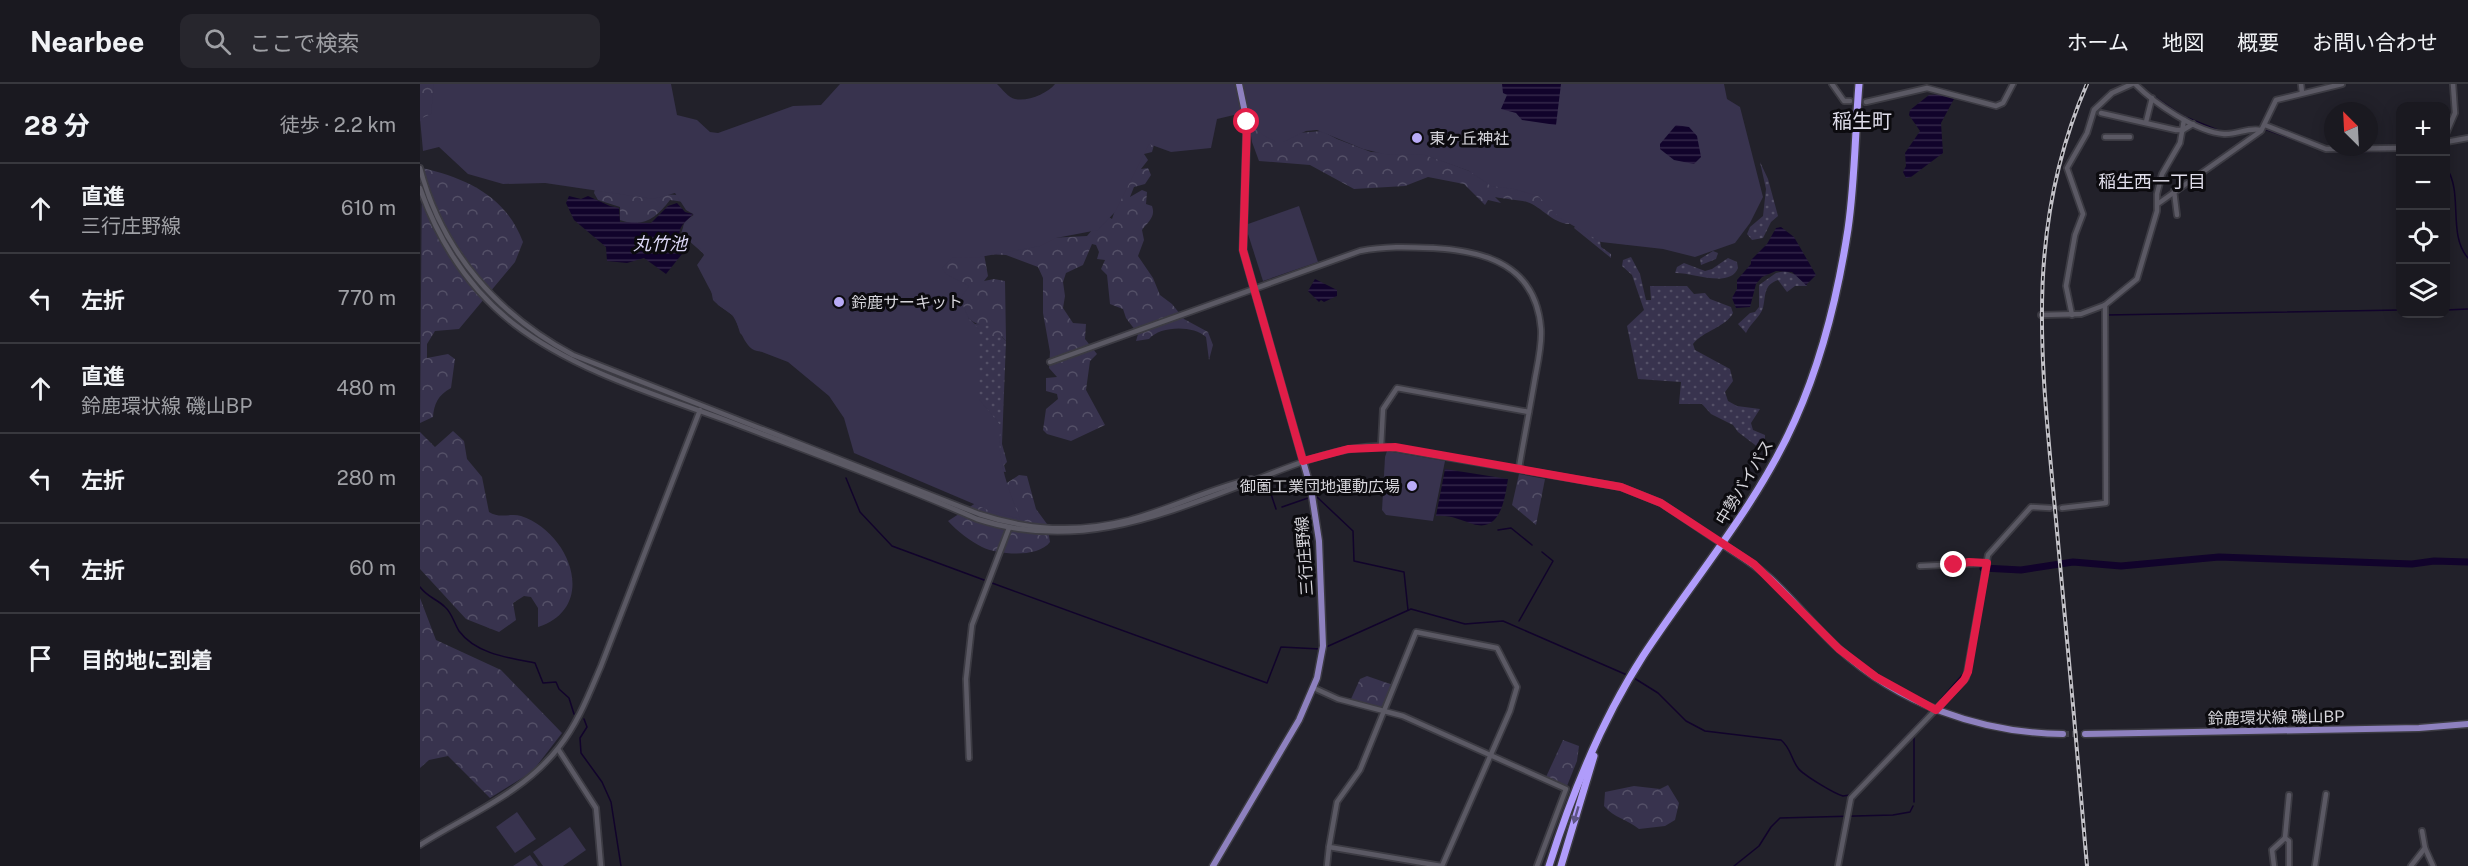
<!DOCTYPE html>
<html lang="ja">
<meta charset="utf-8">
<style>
body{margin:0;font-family:"Public Sans","Noto Sans JP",sans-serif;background:#27262d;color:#f1f3f6}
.controls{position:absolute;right:18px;top:18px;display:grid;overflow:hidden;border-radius:12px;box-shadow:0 3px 15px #0003}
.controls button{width:54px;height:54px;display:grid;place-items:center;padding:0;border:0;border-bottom:2px solid #38383e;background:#1a1920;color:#f1f3f6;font:30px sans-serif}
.compass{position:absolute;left:1904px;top:18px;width:54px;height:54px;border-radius:50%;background:#1a1920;box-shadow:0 3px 15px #0003;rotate:336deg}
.stop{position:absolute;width:18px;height:18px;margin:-14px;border:4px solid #e11d48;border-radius:50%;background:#fff}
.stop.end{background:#e11d48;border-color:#fff;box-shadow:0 2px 6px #0008}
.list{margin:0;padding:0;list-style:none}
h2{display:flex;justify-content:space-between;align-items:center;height:78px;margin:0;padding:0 24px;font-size:26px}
h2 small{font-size:20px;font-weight:400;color:#9fa0a5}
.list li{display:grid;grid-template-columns:39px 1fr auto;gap:18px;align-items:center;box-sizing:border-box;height:90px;padding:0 24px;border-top:2px solid #38383e}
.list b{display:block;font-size:22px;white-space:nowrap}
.list p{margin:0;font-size:20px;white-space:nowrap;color:#9fa0a5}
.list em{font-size:20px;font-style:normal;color:#9fa0a5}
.icon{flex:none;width:33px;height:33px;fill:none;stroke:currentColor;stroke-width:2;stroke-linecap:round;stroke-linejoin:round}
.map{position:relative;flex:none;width:2048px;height:782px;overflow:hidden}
header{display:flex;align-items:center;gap:36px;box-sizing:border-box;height:84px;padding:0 30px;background:#1a1920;border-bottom:2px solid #38383e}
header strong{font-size:28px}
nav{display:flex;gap:33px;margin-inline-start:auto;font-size:21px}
.search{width:420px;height:54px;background:#27262d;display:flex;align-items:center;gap:15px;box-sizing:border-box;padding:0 21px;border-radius:12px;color:#9fa0a5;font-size:22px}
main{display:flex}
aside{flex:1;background:#1a1920}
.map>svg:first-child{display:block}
.grass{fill:url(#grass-dots)}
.forest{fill:url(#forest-crowns)}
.pitch{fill:#38334e}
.water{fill:url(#water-rules)}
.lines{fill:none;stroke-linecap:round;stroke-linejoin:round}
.stream{stroke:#11032b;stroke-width:1.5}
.river{stroke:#11032b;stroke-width:7}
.minor-tunnel{stroke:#3d3c45;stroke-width:4.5;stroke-dasharray:4.5 2;stroke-linecap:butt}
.major-tunnel{stroke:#3d3c45;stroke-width:6;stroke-dasharray:6 3;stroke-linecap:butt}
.minor-casing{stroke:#3c3b43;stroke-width:8}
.major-casing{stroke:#3c3b43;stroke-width:9}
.highway-casing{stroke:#3c3b43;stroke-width:10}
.minor{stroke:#5b5964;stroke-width:4.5}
.major{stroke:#8e81bf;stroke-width:6}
.highway{stroke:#b09cfb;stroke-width:7}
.rail-casing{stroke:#c2c1c7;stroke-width:4}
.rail{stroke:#0c0b0f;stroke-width:1.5;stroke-dasharray:4.5;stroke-linecap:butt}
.oneway{fill:#5e5485}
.route{stroke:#e11d48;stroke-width:8}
.poi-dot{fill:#b9abf7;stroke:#0c0b0f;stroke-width:2}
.labels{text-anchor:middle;stroke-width:6;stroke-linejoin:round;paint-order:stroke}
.poi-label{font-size:16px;fill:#d6d5db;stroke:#0c0b0f;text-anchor:start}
.street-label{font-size:16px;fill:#d6d5db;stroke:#0c0b0f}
.neighbourhood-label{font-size:18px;fill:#dfddea;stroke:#0c0b0f}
.water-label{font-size:18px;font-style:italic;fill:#ddd8f7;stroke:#0c0b0f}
.quarter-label{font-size:20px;fill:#dfddea;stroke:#0c0b0f}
</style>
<header>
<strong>Nearbee</strong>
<div class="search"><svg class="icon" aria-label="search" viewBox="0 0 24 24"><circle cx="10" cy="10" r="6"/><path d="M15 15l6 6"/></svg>ここで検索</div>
<nav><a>ホーム</a><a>地図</a><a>概要</a><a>お問い合わせ</a></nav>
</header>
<main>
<aside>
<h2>28 分<small>徒歩 · 2.2 km</small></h2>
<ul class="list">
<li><svg class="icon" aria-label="ahead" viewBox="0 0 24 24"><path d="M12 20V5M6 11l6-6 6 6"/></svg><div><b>直進</b><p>三行庄野線</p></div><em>610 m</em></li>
<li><svg class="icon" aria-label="left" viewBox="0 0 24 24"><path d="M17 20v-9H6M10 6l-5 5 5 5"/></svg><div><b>左折</b></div><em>770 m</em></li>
<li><svg class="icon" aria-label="ahead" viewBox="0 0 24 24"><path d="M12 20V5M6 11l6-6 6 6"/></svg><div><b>直進</b><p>鈴鹿環状線 磯山BP</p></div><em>480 m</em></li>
<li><svg class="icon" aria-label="left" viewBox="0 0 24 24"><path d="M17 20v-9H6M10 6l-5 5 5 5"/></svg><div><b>左折</b></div><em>280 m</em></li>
<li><svg class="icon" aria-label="left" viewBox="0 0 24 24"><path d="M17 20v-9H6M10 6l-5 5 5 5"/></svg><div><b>左折</b></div><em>60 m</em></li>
<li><svg class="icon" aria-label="arrive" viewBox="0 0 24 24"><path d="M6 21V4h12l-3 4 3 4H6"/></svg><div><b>目的地に到着</b></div></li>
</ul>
</aside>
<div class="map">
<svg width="2048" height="782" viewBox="0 0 2048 782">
<defs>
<pattern id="grass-dots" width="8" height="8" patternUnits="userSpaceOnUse" patternTransform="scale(1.5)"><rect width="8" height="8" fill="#38334e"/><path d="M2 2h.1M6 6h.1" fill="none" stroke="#545067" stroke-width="1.8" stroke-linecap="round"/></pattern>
<pattern id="forest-crowns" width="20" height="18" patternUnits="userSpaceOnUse" patternTransform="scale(1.5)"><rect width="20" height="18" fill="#38334e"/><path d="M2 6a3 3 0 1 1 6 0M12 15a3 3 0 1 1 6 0" fill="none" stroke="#545067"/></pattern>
<pattern id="water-rules" width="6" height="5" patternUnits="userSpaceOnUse" patternTransform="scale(1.5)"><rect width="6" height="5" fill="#11032b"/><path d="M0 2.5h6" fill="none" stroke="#332749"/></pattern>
</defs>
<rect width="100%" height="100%" fill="#22212a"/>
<g class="grass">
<path d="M1340,78L1348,95L1358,132L1351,138L1343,154L1332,156L1327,150L1330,143L1343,132L1346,105Z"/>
<path d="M1156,141L1212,161L1180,157L1181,163L1191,170V174L1154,144Z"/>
<path d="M1293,167L1298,169L1296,175L1281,181L1280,175Z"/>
<path d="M1211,173L1220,190L1226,216H1231L1230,202H1267L1274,210L1285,209L1290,215L1311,223L1313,229C1306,243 1283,247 1273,260L1275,266L1310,285L1313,297L1305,308L1308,317L1317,322L1340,325L1331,339L1333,346L1345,351V358L1339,364L1318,348L1313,341L1291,330L1282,320H1259L1261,298L1218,295L1207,242L1224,226L1212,191L1202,182L1203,176Z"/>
<path d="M1308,174L1317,178L1318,184C1310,205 1271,188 1255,189L1257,183L1264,179L1285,187L1292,185Z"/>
<path d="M1365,187L1379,192L1387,202H1375L1367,208L1358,196C1343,201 1346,212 1343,224C1340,233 1330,240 1326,249L1318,240L1330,229L1335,228L1339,223V201L1356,189Z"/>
<path d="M549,234L555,240L569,241L586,257L582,360L587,378L584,381L586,388L575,387L545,255Z"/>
</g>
<g class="forest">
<path d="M0,0H18L14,32L0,37Z"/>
<path d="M825,13L878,49L902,47L917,55L951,68L1005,70L1052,88L1068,99L1114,106L1153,133L1149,140C1132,139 1122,123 1107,118C1100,116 1084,115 1075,113L1081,119L1068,116L1065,121L1044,100L1008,93L985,102L934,105L890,81L839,77L832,58Z"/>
<path d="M725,37L736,54L732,68L724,70L728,76L721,85L728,84L731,91L725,100L714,103L710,113L722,106L727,108L726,120L732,122C736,133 728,138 722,146L724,156L718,172L733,194L740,211L752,220L764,235L788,248L793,261L789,276L786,253C773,241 740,242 729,255L716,257L718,250L706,234L703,225L690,220L687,191L681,185L685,176L677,175L679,168L676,161L672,160L663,181L646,189L643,198L645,212L643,224L653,239L666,240L665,255L677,270L670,277L666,306L685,341L651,357L627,350L623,346L626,325L638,315L637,310L626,307V294L637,293L629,284L630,268L623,229V194L618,183L586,171L564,170L568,192L564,197L574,195L585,197L586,257L582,253H572L569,241C547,247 529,206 518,190L521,176L629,154L667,152L678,139L689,133L692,135Z"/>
<path d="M2,84C46,94 86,112 103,158L95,178L39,245L15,247L7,260V274L28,270L35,275L31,304C18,311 14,320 13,333L0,339Z"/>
<path d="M175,105L271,112L344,267C324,271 321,242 312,231C306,225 298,222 293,216L284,170L261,150L265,137L275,130L267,126L264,118L250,116C237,133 223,145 200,136V123L178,116L174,109Z"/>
<path d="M33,347L44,357L47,375L62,393L69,428C79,435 91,429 101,432C150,448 179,523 118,543V524L111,513L104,512L93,519L96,536L79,548L46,535L0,485V348L15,363Z"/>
<path d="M1099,390L1125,395L1116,441L1092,421Z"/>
<path d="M599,391L607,392L616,425L627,440L630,458C618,474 579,471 562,463C550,457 537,447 528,437Z"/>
<path d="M0,514L16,556L81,586L142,649L112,688L70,714L28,672L9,676L0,684Z"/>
<path d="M947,592L973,601L966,621L961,624L931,615L940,595Z"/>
<path d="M1143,656L1159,662L1157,677L1147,702L1126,693Z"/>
<path d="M1248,701L1259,719L1255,736L1245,742L1219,745C1207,735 1194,734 1184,722L1185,708L1214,702L1240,705Z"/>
</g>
<g class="pitch">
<path d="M14,0H251L257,31L277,36L290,48L298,49L373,22L401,21L420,0H577C582,5 589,14 595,15C608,18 628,9 635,0H1304L1307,15L1320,23L1343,113L1330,139L1315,159L1275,173L1243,165L1181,158L1140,134L1118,112L1094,105L1071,102L1049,87L1005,71L964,70L943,65L897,46L886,47L863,58H856L843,51L835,43L831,27L797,35L791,64L751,68L729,60L695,128L678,146L636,154L620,162L560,173L532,174L522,184L526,190L549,202L540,215L550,237L559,245V315L581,342C575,373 589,406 600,435L568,426L434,369L424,334L409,312L368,278L337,266L320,249L315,233L298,221L277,181L284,171L275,157L262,149L264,140L274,132L273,130L266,126L255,109L233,115L125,99L83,100L48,90L19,63L3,67L0,35L11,30Z"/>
<path d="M879,122L898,178L843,197L828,150V140Z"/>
<path d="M967,367L1025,377L1013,437L966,431L962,426L965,373Z"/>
<path d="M97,728L116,755L95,769L76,743Z"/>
<path d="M150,743L166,766L143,782H123L113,768Z"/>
<path d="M110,771L118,782H93Z"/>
</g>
<g class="water">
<path d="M1082,0H1141L1136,41L1102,36L1096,29L1081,25L1087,11L1083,9Z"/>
<path d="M1522,10L1534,15L1521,39L1523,69L1491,93L1486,94L1483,88L1486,82L1485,69L1500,47L1489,31L1490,26L1509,11Z"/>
<path d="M1256,41L1269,43L1277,52L1281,73L1274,80L1254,76L1240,65V60Z"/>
<path d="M149,112L161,115L168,112L190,122L199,124L200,138L231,139L248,122L257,119L265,128L273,130C266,138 257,142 260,155L270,160L246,190L224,174L207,179L187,177L186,163L154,136L146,119Z"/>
<path d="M1361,143L1374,153L1396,191L1386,201L1372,188L1356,187L1342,193L1336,200L1330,223L1316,224L1312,214L1317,205V196L1331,180V176L1347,160L1356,144Z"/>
<path d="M895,195L917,206V212L904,218L901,216L899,218L888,207Z"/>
<path d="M1025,385L1088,395C1085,413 1081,449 1053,440C1039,436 1032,431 1016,432Z"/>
</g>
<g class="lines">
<g class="stream">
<path d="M1723,5L1763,32L1800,47"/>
<path d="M1823,45L1839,43L1908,68L1980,67"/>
<path d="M2026,83C2044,109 2027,150 2048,174"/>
<path d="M2026,226L2048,225"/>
<path d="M1686,231L1980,226"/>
<path d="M426,394L440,428L472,462L564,496"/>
<path d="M848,401L856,425"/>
<path d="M897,413L933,447L934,477L984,488L988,526"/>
<path d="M862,423L888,414"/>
<path d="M1078,446L1091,444L1112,461"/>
<path d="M572,499L847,599L861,563L900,565"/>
<path d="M0,503C7,513 17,515 25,523C32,529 34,539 39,547C56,570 89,574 115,579L123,599L136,598L139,605L149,614L154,630"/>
<path d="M1099,537L1133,477L1122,468"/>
<path d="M904,564L991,525L1045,540L1083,537L1207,591"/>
<path d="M1547,578L1563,484"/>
<path d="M1214,594L1238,609L1266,637L1285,647L1361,656C1371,664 1371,675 1378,684C1383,691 1415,710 1423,712L1430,711L1507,630"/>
<path d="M1541,603L1550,590"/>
<path d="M1521,615L1544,589"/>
<path d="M164,635L167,643L160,654L161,669L182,698L191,718L201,782"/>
<path d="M1494,718V651"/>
<path d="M1314,782L1339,762L1351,743L1360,734L1473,731L1490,728L1493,722"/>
</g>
<path class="river" d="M1563,484L1601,486L1653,478L1701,482L1799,473L1992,480L2014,477L2048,478"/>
<path class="minor-tunnel" d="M1630,424H1642"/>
<path class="major-tunnel" d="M1643,650H1665"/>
<defs>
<g id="minor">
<path d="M1412,0L1424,17H1430"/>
<path d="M1715,0C1734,19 1776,48 1804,50C1817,51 1828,43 1841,46"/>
<path d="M1881,0L1882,9"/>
<path d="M1446,18L1507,4L1576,22L1583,19L1593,0"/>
<path d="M1681,29L1756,46H1763L1773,40"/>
<path d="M1726,38L1732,14"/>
<path d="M1845,41L1906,65L1980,64"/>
<path d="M2026,50L2035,29L2033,0"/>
<path d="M1685,53H1710"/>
<path d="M2026,58L2048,54"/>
<path d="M0,84C22,168 78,231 153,271L559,430C607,446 659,449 709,436C750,425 789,405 831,395"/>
<path d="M0,104C19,158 49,205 94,240C155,287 237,311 308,337C392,369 476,399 557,435C653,466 732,435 822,401C867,384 911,363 961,362L1201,403L1241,419L1302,460"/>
<path d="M1754,107L1757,131"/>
<path d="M1739,119L1841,47L1856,16L1922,0"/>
<path d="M1621,231L1661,230L1685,221L1717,195L1737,127V110L1742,90L1760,59L1764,36"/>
<path d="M1652,231L1646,202L1655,151L1663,130L1647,84L1667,49L1674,26L1692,9L1712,0"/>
<path d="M630,278L940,167C965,162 988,163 1013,164C1066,167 1116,181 1121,245C1122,261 1118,278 1115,294C1110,324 1104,354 1099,384"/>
<path d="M961,362L963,325L977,304L1109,328"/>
<path d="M1642,424L1686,419L1685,221"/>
<path d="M1500,482L1567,479"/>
<path d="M894,604L918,615L983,632L1146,705L1117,782"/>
<path d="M138,665L176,724L181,782"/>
<path d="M549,674L546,595L552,541L589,444"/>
<path d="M0,761C47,731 104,709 139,663C158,639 169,610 181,582L280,326"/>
<path d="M2005,764L2013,782"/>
<path d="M907,782L909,763"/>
<path d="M1021,782L909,763L917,718L940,686L996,548L1077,564L1097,603L1090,627L1022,782"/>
<path d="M1418,782L1431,714L1546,594L1568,471L1611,423L1630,424"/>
<path d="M1854,782L1852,766L1865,754"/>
<path d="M1869,782V757L1865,754L1869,711"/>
<path d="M1895,782L1906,710"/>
<path d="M1991,782L2005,764L2002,747"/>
</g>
<g id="major">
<path d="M1302,460C1319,471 1336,481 1351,495C1374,516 1394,542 1418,564C1479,620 1560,649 1643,650"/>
<path d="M1665,650L1999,644L2048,640"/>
<path d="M793,782L879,636L897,594L903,562L899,457L891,405L823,166L827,38L819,0"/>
</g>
<g id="highway">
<path d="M1129,782C1152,709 1181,637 1223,572C1274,494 1337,422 1375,336C1402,276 1418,210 1428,145C1435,97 1435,48 1439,0"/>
<path d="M1141,782L1174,672"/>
</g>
</defs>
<use href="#minor" class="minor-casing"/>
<use href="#major" class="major-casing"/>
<use href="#highway" class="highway-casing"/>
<use href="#minor" class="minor"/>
<use href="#major" class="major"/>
<use href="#highway" class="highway"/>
<defs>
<path id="rail" d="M1667,0C1601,151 1623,290 1637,447C1647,559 1658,670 1667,782"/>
</defs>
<use href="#rail" class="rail-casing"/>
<use href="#rail" class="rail"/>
</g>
<defs><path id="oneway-solid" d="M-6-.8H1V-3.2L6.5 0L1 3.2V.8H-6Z" transform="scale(1.5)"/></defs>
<use class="oneway" href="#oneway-solid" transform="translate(1156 731) rotate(106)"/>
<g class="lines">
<path class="route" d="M827,38L823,166L883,377L928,365L975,363L1201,403L1241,419L1334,480L1419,565L1456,593L1516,626L1544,596L1548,588L1567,479L1549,478L1534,481"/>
</g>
<g class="poi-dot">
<circle cx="997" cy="54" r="6"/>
<circle cx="419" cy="218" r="6"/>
<circle cx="992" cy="402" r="6"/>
</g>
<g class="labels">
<g class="poi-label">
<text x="1009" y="60">東ヶ丘神社</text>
<text x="431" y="224">鈴鹿サーキット</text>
<text x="980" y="408" text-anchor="end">御薗工業団地運動広場</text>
</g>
<g class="street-label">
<text transform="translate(1324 398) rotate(-59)" y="6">中勢バイパス</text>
<text transform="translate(884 472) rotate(-94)" y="6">三行庄野線</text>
<text transform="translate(1856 633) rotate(-1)" y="6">鈴鹿環状線 磯山BP</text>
</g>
<g class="neighbourhood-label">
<text x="1732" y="104">稲生西一丁目</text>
</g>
<g class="water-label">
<text x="240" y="166">丸竹池</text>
</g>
<g class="quarter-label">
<text x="1442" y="44">稲生町</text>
</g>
</g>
</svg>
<div class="controls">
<button>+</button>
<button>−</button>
<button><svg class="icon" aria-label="locate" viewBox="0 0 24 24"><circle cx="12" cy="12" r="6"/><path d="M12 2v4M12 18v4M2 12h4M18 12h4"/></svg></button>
<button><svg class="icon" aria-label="layers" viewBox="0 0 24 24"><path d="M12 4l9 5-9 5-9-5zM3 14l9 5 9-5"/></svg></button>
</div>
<svg class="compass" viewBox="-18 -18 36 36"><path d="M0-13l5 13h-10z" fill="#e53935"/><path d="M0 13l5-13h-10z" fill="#9fa0a5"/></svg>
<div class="stop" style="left:827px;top:38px"></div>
<div class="stop end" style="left:1534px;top:481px"></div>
</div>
</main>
